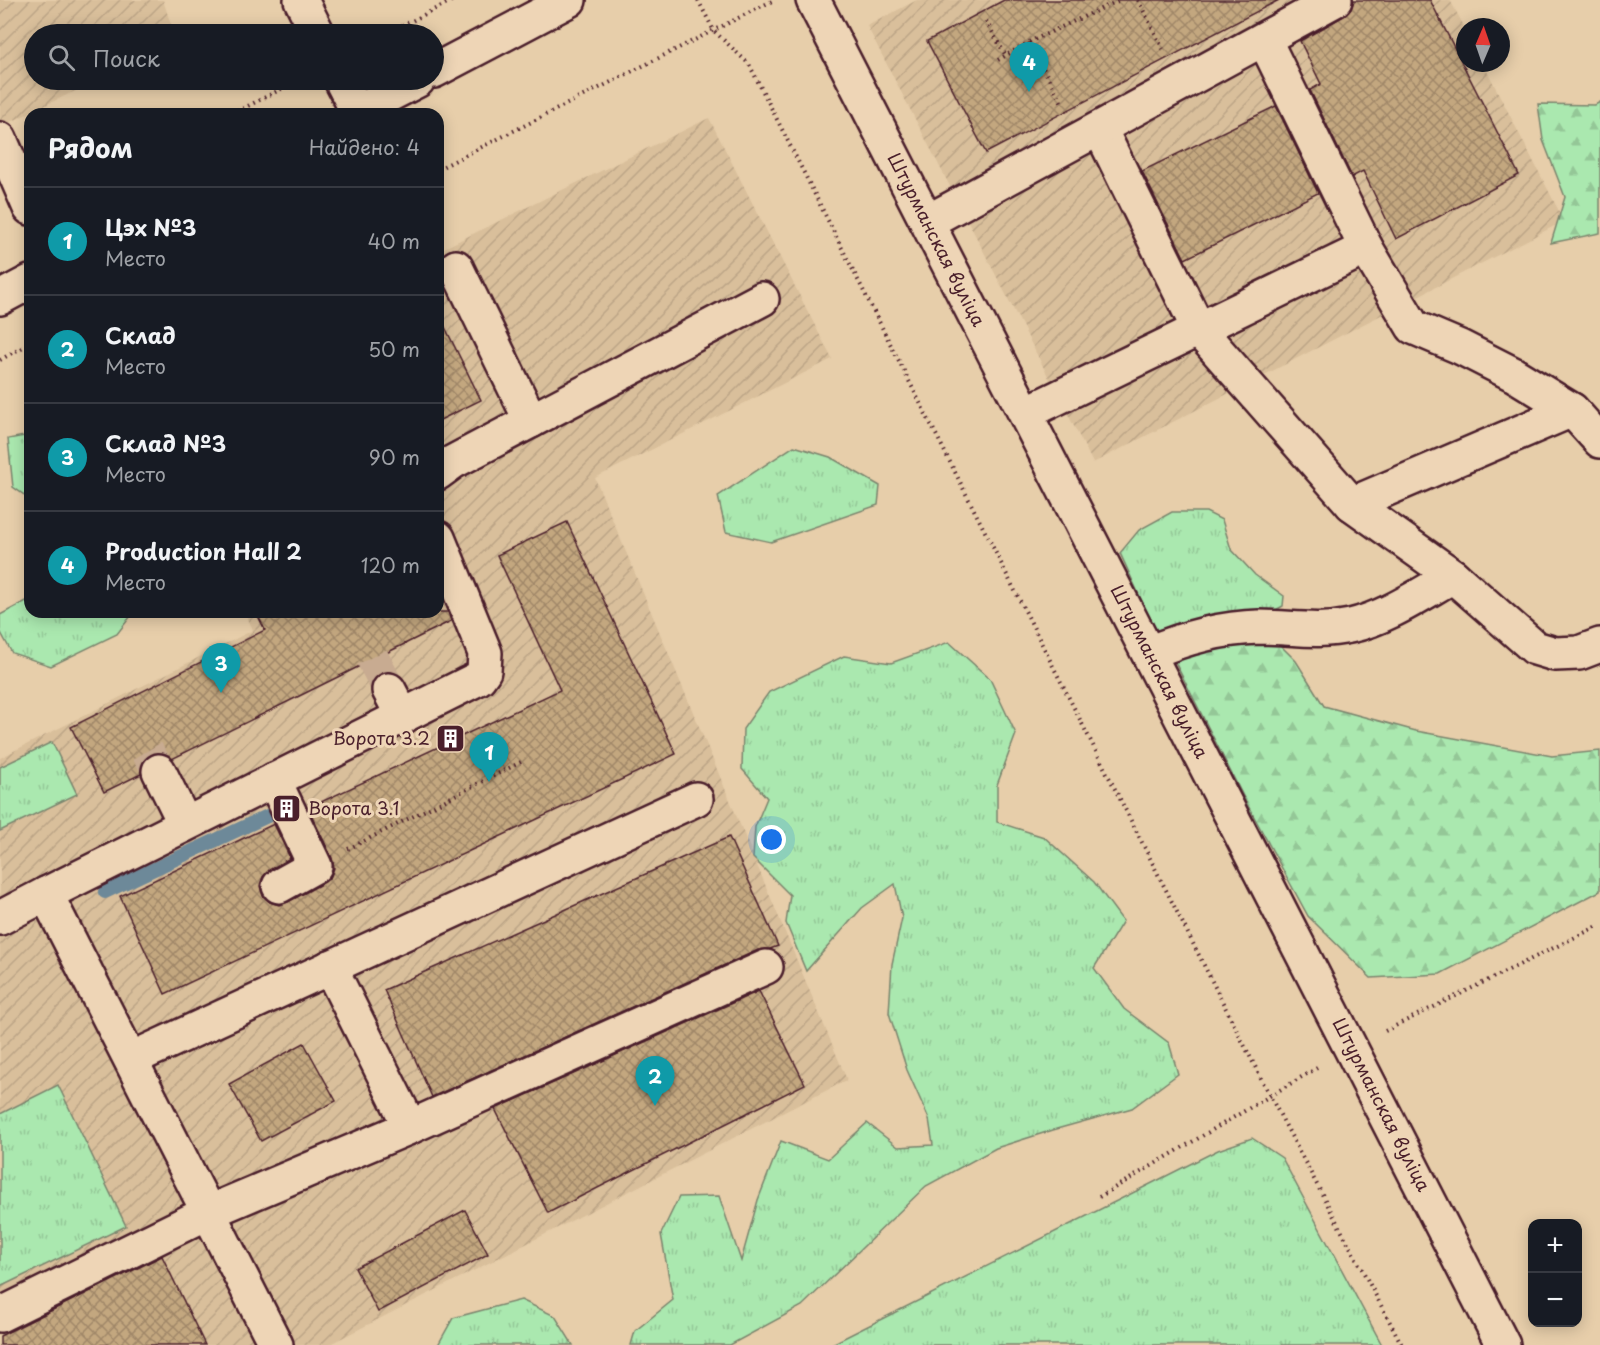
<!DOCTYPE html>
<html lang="ru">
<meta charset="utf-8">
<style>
body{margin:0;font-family:"Playpen Sans",sans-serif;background:#242831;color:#f1f3f6}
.controls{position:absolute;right:18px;bottom:18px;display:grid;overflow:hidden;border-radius:12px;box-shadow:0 3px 15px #0003}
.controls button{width:54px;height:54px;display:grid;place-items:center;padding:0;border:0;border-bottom:2px solid #363941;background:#171b24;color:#f1f3f6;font:30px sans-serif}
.compass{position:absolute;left:1456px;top:18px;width:54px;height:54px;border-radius:50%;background:#171b24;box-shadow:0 3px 15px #0003;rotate:2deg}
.you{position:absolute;left:772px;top:840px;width:21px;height:21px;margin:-15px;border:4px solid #fff;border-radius:50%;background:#1a73e8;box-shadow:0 0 0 9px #1a73e833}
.badge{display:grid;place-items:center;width:39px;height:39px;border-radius:50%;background:#b45309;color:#fff;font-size:20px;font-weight:700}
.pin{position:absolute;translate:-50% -50px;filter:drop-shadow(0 2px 3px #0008)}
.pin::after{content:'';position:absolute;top:32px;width:21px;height:18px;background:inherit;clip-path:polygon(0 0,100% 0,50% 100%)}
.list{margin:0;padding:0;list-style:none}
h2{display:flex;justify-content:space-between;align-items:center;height:78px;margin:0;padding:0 24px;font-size:26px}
h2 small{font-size:20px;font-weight:400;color:#9ea1a6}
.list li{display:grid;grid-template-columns:39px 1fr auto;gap:18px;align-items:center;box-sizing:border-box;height:108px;padding:0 24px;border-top:2px solid #363941}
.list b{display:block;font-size:22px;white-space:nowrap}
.list p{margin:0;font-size:20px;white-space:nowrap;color:#9ea1a6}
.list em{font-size:20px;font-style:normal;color:#9ea1a6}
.icon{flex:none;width:33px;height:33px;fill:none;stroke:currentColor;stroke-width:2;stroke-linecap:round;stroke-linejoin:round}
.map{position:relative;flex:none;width:1600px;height:1345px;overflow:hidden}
.search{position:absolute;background:#171b24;box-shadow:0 3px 15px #0003;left:24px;top:24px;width:420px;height:66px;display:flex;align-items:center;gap:15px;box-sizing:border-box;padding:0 21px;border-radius:33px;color:#9ea1a6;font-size:22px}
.panel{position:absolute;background:#171b24;box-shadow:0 3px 15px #0003;left:24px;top:108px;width:420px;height:510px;border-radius:18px}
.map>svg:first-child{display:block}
.industrial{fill:url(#industrial-furrows)}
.grass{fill:url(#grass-tufts);stroke:#7a846d;stroke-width:1.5}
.forest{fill:url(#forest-firs);stroke:#7a846d;stroke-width:1.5}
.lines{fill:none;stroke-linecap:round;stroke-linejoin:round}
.stream{stroke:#6d8999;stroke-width:14}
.building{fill:url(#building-cross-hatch);stroke:#4a1f2b;stroke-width:1.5}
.minor-tunnel{stroke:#c8ab91;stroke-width:33;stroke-dasharray:33 16;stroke-linecap:butt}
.minor-casing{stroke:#4a1f2b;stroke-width:38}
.path{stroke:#4a1f2b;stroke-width:4;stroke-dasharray:1.5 4.5;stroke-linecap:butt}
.minor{stroke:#eed5b6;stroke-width:33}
.labels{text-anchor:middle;stroke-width:6;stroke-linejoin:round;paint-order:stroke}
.street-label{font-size:18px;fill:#4a1f2b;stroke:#eed5b6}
.poi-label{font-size:18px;fill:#4a1f2b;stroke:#eed5b6;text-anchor:end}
</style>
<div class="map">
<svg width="1600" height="1345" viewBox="0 0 1600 1345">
<defs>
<pattern id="industrial-furrows" width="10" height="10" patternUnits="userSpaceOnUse" patternTransform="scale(1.5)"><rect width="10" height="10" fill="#d9bf9b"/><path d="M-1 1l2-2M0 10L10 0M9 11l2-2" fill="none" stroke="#bca486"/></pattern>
<pattern id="grass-tufts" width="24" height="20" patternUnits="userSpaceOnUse" patternTransform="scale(1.5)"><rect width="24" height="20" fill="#aae8af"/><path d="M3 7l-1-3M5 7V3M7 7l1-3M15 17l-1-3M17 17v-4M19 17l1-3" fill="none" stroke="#94c797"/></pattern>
<pattern id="forest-firs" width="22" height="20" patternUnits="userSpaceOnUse" patternTransform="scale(1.5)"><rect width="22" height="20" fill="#aae8af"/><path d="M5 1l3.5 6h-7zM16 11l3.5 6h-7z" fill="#94c797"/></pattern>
<pattern id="building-cross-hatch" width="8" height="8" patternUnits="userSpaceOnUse" patternTransform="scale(1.5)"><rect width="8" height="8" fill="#c3a77f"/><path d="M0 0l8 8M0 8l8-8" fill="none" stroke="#a08768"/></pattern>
</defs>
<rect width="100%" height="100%" fill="#e7ceaa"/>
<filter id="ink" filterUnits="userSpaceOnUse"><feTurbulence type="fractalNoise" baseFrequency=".0167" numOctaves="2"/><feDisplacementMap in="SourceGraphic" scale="12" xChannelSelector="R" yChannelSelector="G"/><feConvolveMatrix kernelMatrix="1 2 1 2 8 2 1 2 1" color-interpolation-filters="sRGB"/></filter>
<g filter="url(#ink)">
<g class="industrial">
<path d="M0,0H163L174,34H34V80H98L0,127Z"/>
<path d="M917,0H1450L1465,28V63H1483L1564,221L1093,463L867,26Z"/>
<path d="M709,118L832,359L595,478L847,1080L328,1345H0V758L253,630L245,612H438V251Z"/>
</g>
<g class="grass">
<path d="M30,435V499L13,487L8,439Z"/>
<path d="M794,446L830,457L880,486L878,505L771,542L726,532L718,496Z"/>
<path d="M1172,512H1206L1222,520L1231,549L1255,575L1284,596L1283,606L1272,612L1157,634L1120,553L1139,530Z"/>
<path d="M30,599V612H134L117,634L51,666L12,653L0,631V615Z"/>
<path d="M949,642L990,679L1016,734L997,785V822L1044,837L1094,882L1123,921L1094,968L1124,1009L1169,1043L1178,1074L1132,1108L1053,1130L996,1148L926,1186L802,1306L730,1345H631L635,1331L673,1300L661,1234L679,1197L719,1196L741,1261L758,1200L781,1141L828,1159L867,1123L898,1147L933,1145L929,1119L907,1070L889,1013L892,964L902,918L895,884L862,908L806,971L786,923L790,895L753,858L755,827L767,798L742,769L743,729L769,692L844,656L891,663Z"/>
<path d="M52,742L77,794L0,831V767Z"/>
<path d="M58,1085L126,1226L0,1287V1114Z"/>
<path d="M1252,1138L1282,1158L1382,1345H830L1218,1150Z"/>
<path d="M521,1300L555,1316L573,1345H438L453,1318Z"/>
</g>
<g class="forest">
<path d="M1600,102V233L1551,243L1565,197L1543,140L1538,104L1595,105Z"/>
<path d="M1274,639L1296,661L1324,706L1416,731L1552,756L1600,751V891L1440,974L1371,978L1308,916L1246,802L1175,662L1197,644Z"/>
</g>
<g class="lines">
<path class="stream" d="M105,892L274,813"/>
</g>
<g class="building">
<path d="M1004,0H1279L986,153L927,41Z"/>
<path d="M1354,0H1430L1519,175L1396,239L1363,171L1352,177L1310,90L1321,84L1300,41L1344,16L1351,9Z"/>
<path d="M1276,106L1318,193L1185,259L1142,171Z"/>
<path d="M438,313L481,400L438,421Z"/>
<path d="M567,522L676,754L165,994L120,896L274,824L290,858L269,870L263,877L260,886L263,896L270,902L279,905L288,902L325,882L331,876L334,868L332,858L308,808L560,690L497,555Z"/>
<path d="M256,612H448L451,621L172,759L161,752L150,754L143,761L141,774L104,792L71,727L265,630Z"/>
<path d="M729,837L778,946L770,949L758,950L432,1097L384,990Z"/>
<path d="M759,991L805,1084L548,1213L495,1109Z"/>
<path d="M304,1043L336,1101L261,1141L229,1084Z"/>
<path d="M465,1210L488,1254L378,1312L355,1268Z"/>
<path d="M162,1256L205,1345H0V1336Z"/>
</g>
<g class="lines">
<g class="minor-tunnel">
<path d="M372,657L389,690"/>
<path d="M147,751L159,771"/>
</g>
<defs>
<g id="minor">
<path d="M301,0L318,34"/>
<path d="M813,0L1503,1345"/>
<path d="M434,71L569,0"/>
<path d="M341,80L357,111"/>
<path d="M352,114L418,80"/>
<path d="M1100,129L1199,330L1352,504L1453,576L1535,648L1555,654L1579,653L1600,645"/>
<path d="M0,139L30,208"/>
<path d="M927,222L1335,0"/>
<path d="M1366,248L1413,327L1460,347L1513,374L1572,410L1600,441"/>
<path d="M456,267L531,421"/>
<path d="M0,298L30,282"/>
<path d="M1026,413L1366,248L1264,39"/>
<path d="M438,473L453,462L762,299"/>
<path d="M1352,504L1572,410"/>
<path d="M1149,653C1184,638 1220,628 1259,627C1291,627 1318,633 1350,626C1386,618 1421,594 1453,576"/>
<path d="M389,690L403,717"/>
<path d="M159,771L185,824"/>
<path d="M274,780L315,866L279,886"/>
<path d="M46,894L479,678L484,671L485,653L438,538"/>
<path d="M0,918L46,894L276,1345"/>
<path d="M131,1059L696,799"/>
<path d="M410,1127L766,967"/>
<path d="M0,1315L209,1212L410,1127L330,967"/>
</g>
</defs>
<use href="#minor" class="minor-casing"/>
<g class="path">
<path d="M698,0L714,31L749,64L1270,1096L1402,1345"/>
<path d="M1138,0L1163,49"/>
<path d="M986,21L1006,56"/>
<path d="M386,34L453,0"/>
<path d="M1029,42L1120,0"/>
<path d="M998,60L1029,42L1062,103"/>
<path d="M232,114L299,80"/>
<path d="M438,169L774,0"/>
<path d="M0,360L30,343"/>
<path d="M348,849L521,762"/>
<path d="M1385,1031L1600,925"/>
<path d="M1099,1197L1317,1068"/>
</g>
<use href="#minor" class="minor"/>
</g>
</g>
<defs>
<symbol id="building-square" viewBox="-11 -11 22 22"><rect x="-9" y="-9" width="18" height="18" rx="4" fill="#4a1f2b" stroke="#eed5b6"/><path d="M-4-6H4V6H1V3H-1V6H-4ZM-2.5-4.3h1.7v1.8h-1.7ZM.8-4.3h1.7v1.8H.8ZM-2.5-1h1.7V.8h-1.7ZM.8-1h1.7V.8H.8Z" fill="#fff"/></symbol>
</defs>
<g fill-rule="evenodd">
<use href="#building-square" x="434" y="722" width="33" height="33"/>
<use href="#building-square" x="270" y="792" width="33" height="33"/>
</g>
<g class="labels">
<g class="street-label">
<text transform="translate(936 240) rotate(63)" y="6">Штурманская вуліца</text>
<text transform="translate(1159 672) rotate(63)" y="6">Штурманская вуліца</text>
<text transform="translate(1381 1105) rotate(63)" y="6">Штурманская вуліца</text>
</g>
<g class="poi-label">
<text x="430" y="745">Ворота 3.2</text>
<text x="308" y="815" text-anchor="start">Ворота 3.1</text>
</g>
</g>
</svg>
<div class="controls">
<button>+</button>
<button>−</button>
</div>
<svg class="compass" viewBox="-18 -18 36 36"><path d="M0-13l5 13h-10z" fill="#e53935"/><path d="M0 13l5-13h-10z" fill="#9ea1a6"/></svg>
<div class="you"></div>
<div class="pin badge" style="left:489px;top:782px;background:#0f9aa8">1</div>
<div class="pin badge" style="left:655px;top:1106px;background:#0f9aa8">2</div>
<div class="pin badge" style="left:221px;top:693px;background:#0f9aa8">3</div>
<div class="pin badge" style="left:1029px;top:92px;background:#0f9aa8">4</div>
<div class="search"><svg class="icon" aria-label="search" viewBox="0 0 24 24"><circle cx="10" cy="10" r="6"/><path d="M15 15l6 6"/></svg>Поиск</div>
<section class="panel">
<h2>Рядом<small>Найдено: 4</small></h2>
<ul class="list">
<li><span class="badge" style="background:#0f9aa8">1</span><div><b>Цэх №3</b><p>Место</p></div><em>40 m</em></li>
<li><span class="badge" style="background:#0f9aa8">2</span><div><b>Склад</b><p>Место</p></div><em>50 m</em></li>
<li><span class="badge" style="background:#0f9aa8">3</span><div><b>Склад №3</b><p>Место</p></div><em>90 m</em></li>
<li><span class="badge" style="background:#0f9aa8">4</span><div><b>Production Hall 2</b><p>Место</p></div><em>120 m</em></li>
</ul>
</section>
</div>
